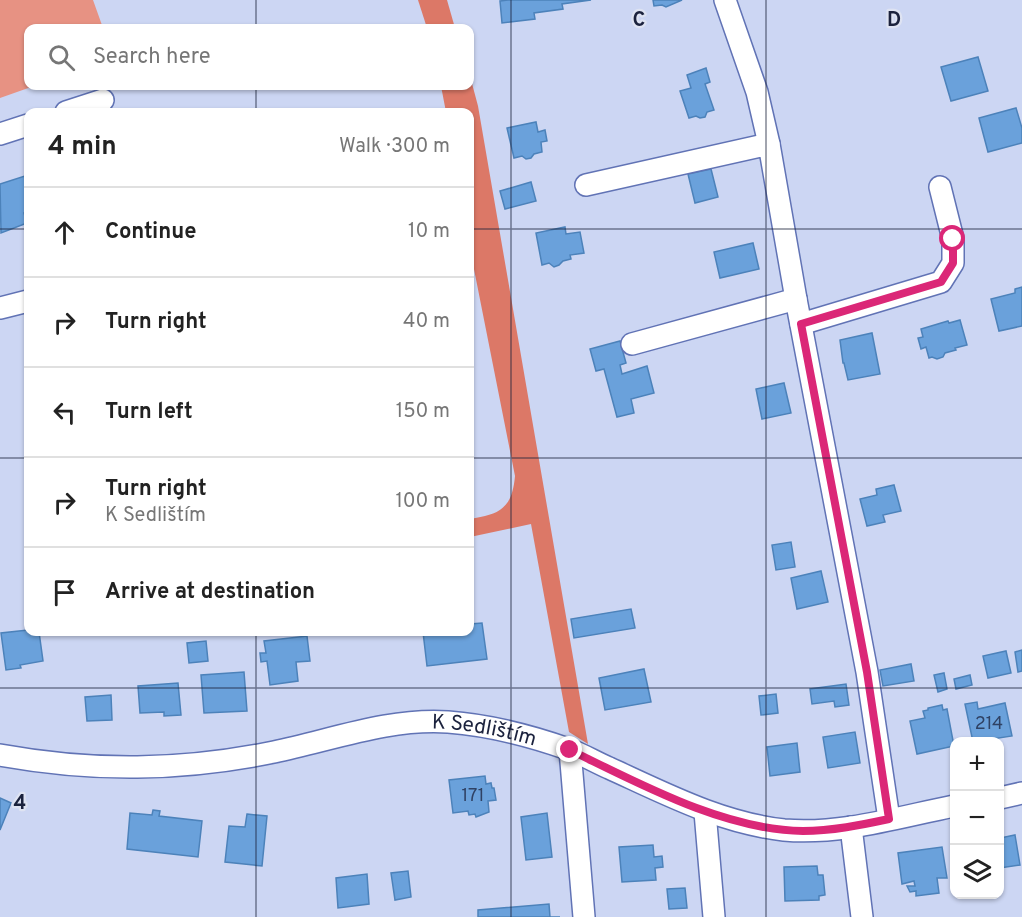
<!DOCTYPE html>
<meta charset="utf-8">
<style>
body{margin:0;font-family:Overpass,sans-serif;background:#f6f6f6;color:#222}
.controls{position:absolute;right:18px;bottom:18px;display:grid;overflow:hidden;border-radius:12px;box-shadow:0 2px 4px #0004}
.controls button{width:54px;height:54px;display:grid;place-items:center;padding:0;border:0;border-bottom:2px solid #e0e0e0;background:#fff;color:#222;font:30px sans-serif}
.stop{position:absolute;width:18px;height:18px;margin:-14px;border:4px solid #db2777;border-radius:50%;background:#fff}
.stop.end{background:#db2777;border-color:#fff;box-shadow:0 2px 6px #0008}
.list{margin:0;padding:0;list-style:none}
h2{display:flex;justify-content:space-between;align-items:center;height:78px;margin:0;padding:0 24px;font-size:26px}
h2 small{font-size:20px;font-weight:400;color:#767676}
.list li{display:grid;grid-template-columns:39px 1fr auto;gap:18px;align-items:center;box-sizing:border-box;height:90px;padding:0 24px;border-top:2px solid #e0e0e0}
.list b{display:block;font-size:22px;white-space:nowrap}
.list p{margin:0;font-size:20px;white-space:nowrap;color:#767676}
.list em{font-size:20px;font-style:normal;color:#767676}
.icon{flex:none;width:33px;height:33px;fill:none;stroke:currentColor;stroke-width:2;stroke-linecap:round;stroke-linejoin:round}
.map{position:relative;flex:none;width:1022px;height:917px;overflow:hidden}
.search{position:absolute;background:#fff;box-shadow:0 2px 4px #0004;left:24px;top:24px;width:450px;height:66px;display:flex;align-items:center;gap:15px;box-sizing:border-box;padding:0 21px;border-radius:12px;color:#767676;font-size:22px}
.panel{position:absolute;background:#fff;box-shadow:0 2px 4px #0004;left:24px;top:108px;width:450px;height:528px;border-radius:12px}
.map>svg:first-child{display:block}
.green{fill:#e79283}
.forest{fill:#dc7867}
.building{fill:#6aa1db;stroke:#4c82ba;stroke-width:1.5}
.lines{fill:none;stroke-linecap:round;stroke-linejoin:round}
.minor-casing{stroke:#6173b5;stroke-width:24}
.minor{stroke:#fff;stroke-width:21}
.route{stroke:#db2777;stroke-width:8}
.grid{fill:none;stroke:#1b223d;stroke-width:1.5;stroke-opacity:0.55}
.labels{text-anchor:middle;stroke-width:4.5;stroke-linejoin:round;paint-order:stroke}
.number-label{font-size:18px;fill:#2f4264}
.street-label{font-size:21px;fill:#1b223d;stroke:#dee3f2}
.grid-label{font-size:20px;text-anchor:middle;font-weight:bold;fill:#1b223d;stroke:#dee3f2;stroke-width:4.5;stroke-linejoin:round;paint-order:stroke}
</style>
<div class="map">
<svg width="1022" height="917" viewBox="0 0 1022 917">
<rect width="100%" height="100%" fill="#ccd6f3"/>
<path class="green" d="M0,0H93L103,28H28V86H34L0,98Z"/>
<g class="forest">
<path d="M418,0H447L455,28H427Z"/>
<path d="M470,76L478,106L588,744L569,732L531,524L470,537V519C500,514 512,509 515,476L470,249V112H446L441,86H470Z"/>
</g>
<g class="building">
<path d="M508,0H591L562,4L563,9L534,13L535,19L502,23L500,1Z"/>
<path d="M653,0H682L666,7L662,5L654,6Z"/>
<path d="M978,57L988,91L951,101L941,67Z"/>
<path d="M706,68L710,82L705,84L714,110L707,112L705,117L700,118L696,116L689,118L680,91L691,88L687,75Z"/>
<path d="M1016,108L1022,128V143L988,152L979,118Z"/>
<path d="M536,122L538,132L545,130L547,141L541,142L542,152L534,154L531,158L526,159L522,156L514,158L507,128Z"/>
<path d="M711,169L718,197L695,203L688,174Z"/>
<path d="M28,175V211L24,213L27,223L1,233L0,184Z"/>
<path d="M531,182L536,201L505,209L500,191Z"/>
<path d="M565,227L566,234L580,232L584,253L570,255L571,259L563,261L559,265L554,267L549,263L542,265L536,233Z"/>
<path d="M753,243L759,269L720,278L714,252Z"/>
<path d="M1022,287V326L999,331L991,299L1015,293V289Z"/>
<path d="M960,320L967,345L955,348L956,350L945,353L943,357L937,359L932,357L929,358L926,347L921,349L918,338L923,337L921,329L948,321L949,323Z"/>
<path d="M872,333L880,374L848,380L844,363H843L840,340Z"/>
<path d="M620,341L626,363L620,365L622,374L647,366L654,393L631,399L634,413L617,417L604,369L596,371L590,349Z"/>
<path d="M784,383L791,413L762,419L756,389Z"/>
<path d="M894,485L901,511L883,515L885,522L867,526L860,499L877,495L876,489Z"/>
<path d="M791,542L795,567L776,570L772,545Z"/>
<path d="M821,571L828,602L797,609L791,578Z"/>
<path d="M631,609L635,628L574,638L571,619Z"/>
<path d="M482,623L487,659L427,666L423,632H470V624Z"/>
<path d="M28,630L39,632L43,661L20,665L21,668L6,670L1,633Z"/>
<path d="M307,636L310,661L296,662L298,681L270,685L267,661L261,662L260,653H266L264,641Z"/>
<path d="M206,641L208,661L189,663L187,643Z"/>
<path d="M1022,650V671L1018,672L1015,652Z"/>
<path d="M1006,651L1011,673L988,678L983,656Z"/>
<path d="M911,664L914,681L883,686L880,670Z"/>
<path d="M644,669L651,702L605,710L599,678Z"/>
<path d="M244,672L247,711L204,713L201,675Z"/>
<path d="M944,673L947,689L938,692L934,675Z"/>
<path d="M970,675L972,685L956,689L954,679Z"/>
<path d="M178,683L181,715L164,716V712L140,713L138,686Z"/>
<path d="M846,684L849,705L835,707L834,701L812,704L810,689Z"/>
<path d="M776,694L778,713L761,715L759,696Z"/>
<path d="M111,695L112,720L87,721L85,697Z"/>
<path d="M977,702L978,709L1005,703L1012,736L973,742L965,704Z"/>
<path d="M942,705L943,710L947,709L954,746L917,754L910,721L925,718L923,711L928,710V708Z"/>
<path d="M855,732L860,763L828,768L823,737Z"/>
<path d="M797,743L800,772L770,776L767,747Z"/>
<path d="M485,776L486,784L491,783L492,788H494L496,800L488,801L489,812L476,817L475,814L469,815L468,811L453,813L449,780Z"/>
<path d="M0,798L11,803L0,830Z"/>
<path d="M153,810L160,811L159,816L202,821L198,857L127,849L130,813L152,815Z"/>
<path d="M547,813L552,857L526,860L521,817Z"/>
<path d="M247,814L267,816L262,866L225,862L229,826L245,827Z"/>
<path d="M1015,835L1020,865L1000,868V838Z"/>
<path d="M653,845L654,857L662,856L663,867L655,868L656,880L622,882L619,847Z"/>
<path d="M942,847L947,878H937L939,893L916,896V891L910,892L907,886H915L914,881L902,884L898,853Z"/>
<path d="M817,866L818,875H823L825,895L819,896V900L785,901L784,867Z"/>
<path d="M408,871L411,897L395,900L391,873Z"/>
<path d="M367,874L369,904L338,908L336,878Z"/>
<path d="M685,888L687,908L669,909L667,889Z"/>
<path d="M549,904L550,917H560H478V910Z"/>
</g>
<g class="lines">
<defs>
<g id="minor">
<path d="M725,0L757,92L769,144"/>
<path d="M66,112L103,100"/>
<path d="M0,134L28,125"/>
<path d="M586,185L769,144L796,299L867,672L889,819"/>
<path d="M0,308L28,301"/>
<path d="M801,324L941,282L953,263V239L940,187"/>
<path d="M632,344L796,299"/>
<path d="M570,750L584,917"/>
<path id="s1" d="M0,755C94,772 181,771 274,752C332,740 388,718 448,722C488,725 531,736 568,749C582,754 595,762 609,768C666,794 721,823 784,830C841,835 899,817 954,806"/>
<path d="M1000,798L1022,793"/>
<path d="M705,812L714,917"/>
<path d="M851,827L862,917"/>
</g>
</defs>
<use href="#minor" class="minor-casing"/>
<use href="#minor" class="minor"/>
</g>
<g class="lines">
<path class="route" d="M570,750C640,784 724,830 803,831C832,831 861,825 889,819L867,672L801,324L941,282L953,263V239"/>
</g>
<path class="grid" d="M256,0V28M511,0V917M766,0V917M256,86V112M0,229H28M470,229H1022M0,458H28M470,458H1022M256,632V917M0,688H1022"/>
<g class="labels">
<g class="number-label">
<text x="989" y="729">214</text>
<text x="473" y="801">171</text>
</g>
<g class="street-label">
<text dy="7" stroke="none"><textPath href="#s1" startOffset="490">K Sedlištím</textPath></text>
</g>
</g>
<g class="grid-label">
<text x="639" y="26">C</text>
<text x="894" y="26">D</text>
<text x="20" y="809">4</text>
</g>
</svg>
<div class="controls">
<button>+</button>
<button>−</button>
<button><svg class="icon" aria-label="layers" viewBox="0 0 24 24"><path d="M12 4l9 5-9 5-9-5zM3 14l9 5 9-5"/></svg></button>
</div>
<div class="stop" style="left:953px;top:239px"></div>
<div class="stop end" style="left:570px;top:750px"></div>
<div class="search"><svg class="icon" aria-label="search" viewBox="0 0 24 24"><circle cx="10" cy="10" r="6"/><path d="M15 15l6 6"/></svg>Search here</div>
<section class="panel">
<h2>4 min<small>Walk · 300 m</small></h2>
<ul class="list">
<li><svg class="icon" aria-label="ahead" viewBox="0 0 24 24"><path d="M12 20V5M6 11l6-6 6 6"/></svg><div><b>Continue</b></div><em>10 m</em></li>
<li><svg class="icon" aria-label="right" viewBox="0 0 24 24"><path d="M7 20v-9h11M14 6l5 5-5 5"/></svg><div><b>Turn right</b></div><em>40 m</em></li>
<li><svg class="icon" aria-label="left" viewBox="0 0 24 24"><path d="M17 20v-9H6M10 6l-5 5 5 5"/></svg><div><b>Turn left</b></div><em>150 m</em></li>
<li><svg class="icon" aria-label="right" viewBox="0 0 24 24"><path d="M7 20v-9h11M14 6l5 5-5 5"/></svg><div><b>Turn right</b><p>K Sedlištím</p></div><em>100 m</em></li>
<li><svg class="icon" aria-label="arrive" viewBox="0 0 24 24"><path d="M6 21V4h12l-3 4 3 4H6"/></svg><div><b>Arrive at destination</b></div></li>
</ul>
</section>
</div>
